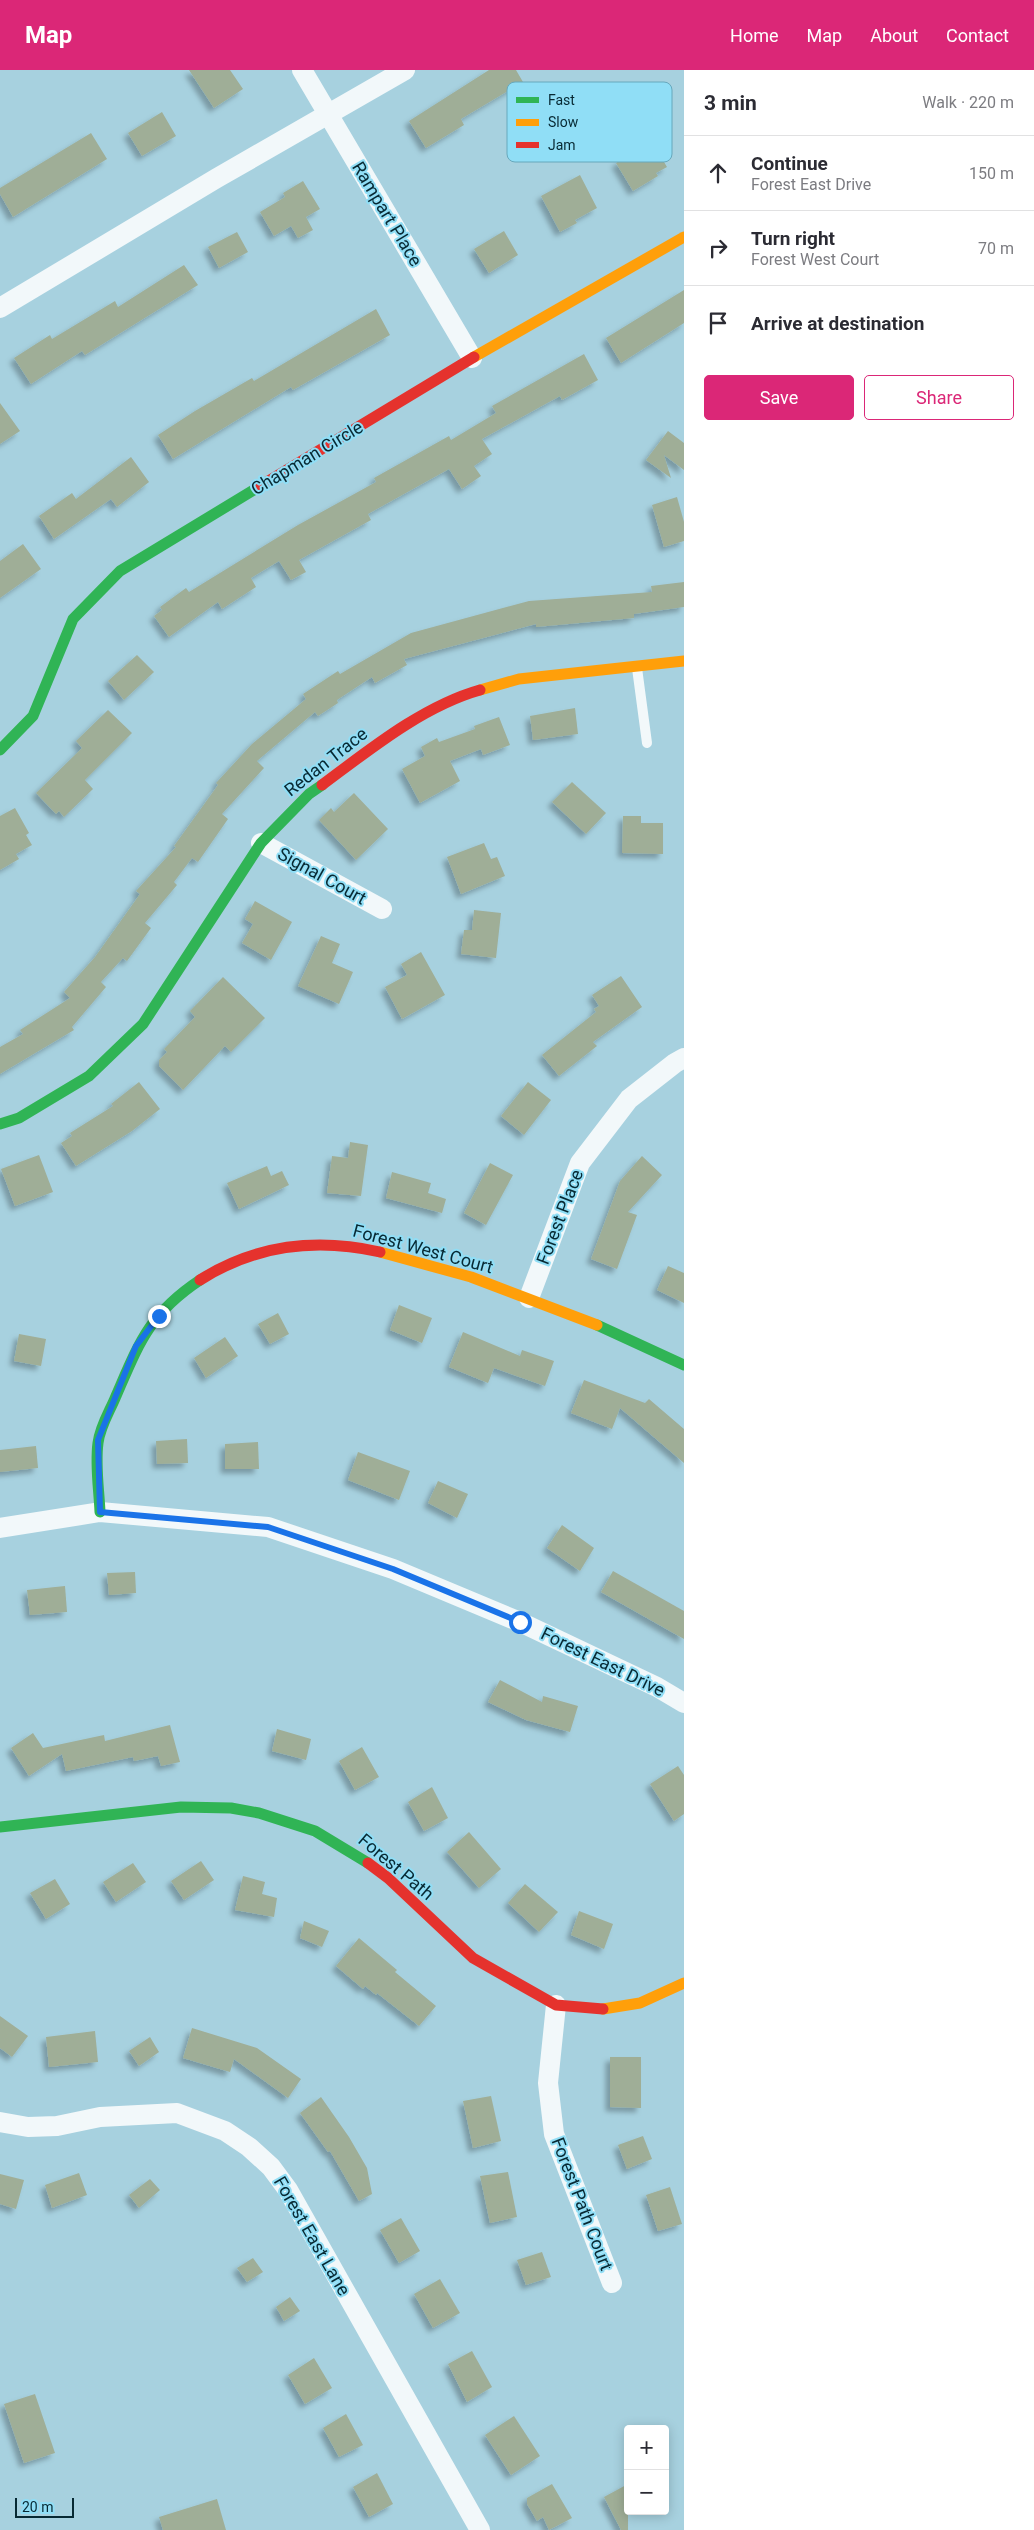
<!DOCTYPE html>
<meta charset="utf-8">
<style>
body{margin:0;font-family:Roboto,sans-serif;background:#f7f7f7;color:#2b2b33}
.controls{position:absolute;right:15px;bottom:15px;display:grid;overflow:hidden;border-radius:5px;box-shadow:0 2px 12px #0003}
.controls button{width:45px;height:45px;display:grid;place-items:center;padding:0;border:0;border-bottom:1px solid #e1e1e2;background:#fff;color:#2b2b33;font:25px sans-serif}
.scale{position:absolute;left:15px;bottom:12px;width:59px;box-sizing:border-box;padding-left:5px;border:2px solid #072933;border-top:0;font-size:14px;line-height:18px;white-space:nowrap;color:#072933;-webkit-text-stroke:4px #90def6;paint-order:stroke}
.stop{position:absolute;width:15px;height:15px;margin:-11px;border:4px solid #1a73e8;border-radius:50%;background:#fff}
.stop.end{background:#1a73e8;border-color:#fff;box-shadow:0 1px 5px #0008}
.list{margin:0;padding:0;list-style:none}
h2{display:flex;justify-content:space-between;align-items:center;height:65px;margin:0;padding:0 20px;font-size:21px}
h2 small{font-size:16px;font-weight:400;color:#7c7c81}
.list li{display:grid;grid-template-columns:32px 1fr auto;gap:15px;align-items:center;box-sizing:border-box;height:75px;padding:0 20px;border-top:1px solid #e1e1e2}
.list b{display:block;font-size:19px;white-space:nowrap}
.list p{margin:0;font-size:16px;white-space:nowrap;color:#7c7c81}
.list em{font-size:16px;font-style:normal;color:#7c7c81}
.actions{display:flex;gap:10px;padding:15px 20px}
.actions a{flex:1;padding:11px 0;border:1px solid #db2777;border-radius:5px;text-align:center;font-size:18px;color:#db2777}
.actions .main{background:#db2777;color:#fff}
.icon{flex:none;width:28px;height:28px;fill:none;stroke:currentColor;stroke-width:2;stroke-linecap:round;stroke-linejoin:round}
.map{position:relative;flex:none;width:684px;height:2460px;overflow:hidden}
header{display:flex;align-items:center;gap:30px;box-sizing:border-box;height:70px;padding:0 25px;background:#db2777;color:#fff}
header strong{font-size:24px}
nav{display:flex;gap:28px;margin-inline-start:auto;font-size:18px}
main{display:flex}
aside{flex:1;background:#fff}
.map>svg:first-child{display:block}
.building{fill:#9fae97;filter:url(#shadow)}
.lines{fill:none;stroke-linecap:round;stroke-linejoin:round}
.lane{stroke:#f2f8fa;stroke-width:10}
.street{stroke:#f2f8fa;stroke-width:20}
.fast{stroke:#30b455;stroke-width:11}
.slow{stroke:#ff9f0a;stroke-width:11}
.jam{stroke:#e5322d;stroke-width:11}
.route{stroke:#1a73e8;stroke-width:6}
.labels{text-anchor:middle;stroke-width:4;stroke-linejoin:round;paint-order:stroke}
.street-label{font-size:18px;fill:#072933;stroke:#90def6}
.key{fill:#90def6;stroke:#67a8bc;stroke-width:1}
.key-label{font-size:14px;fill:#072933}
</style>
<header>
<strong>Map</strong>
<nav><a>Home</a><a>Map</a><a>About</a><a>Contact</a></nav>
</header>
<main>
<div class="map">
<svg width="684" height="2460" viewBox="0 0 684 2460">
<defs>
<filter id="shadow"><feDropShadow dx="-4.5" dy="4.5" stdDeviation="2.5" flood-color="#0004"/></filter>
</defs>
<rect width="100%" height="100%" fill="#a7d1df"/>
<g class="building">
<path d="M189,0H230L243,19L214,38Z"/>
<path d="M489,0H516L523,12L461,49L464,55L426,78L409,51Z"/>
<path d="M162,42L176,66L142,86L128,63Z"/>
<path d="M91,63L107,89L13,147L0,124V118Z"/>
<path d="M652,72L667,97L656,103L658,106L633,121L616,93Z"/>
<path d="M580,105L597,138L575,150L577,153L560,162L541,126Z"/>
<path d="M303,111L320,139L306,147L313,160L298,168L291,156L274,166L260,142L285,127L283,123Z"/>
<path d="M504,161L518,185L489,203L474,179Z"/>
<path d="M237,162L248,182L219,198L208,177Z"/>
<path d="M184,195L198,215L85,285L82,281L31,314L14,288L50,265L52,269L115,231L118,237Z"/>
<path d="M684,220V253L621,293L606,268Z"/>
<path d="M376,239L390,265L293,320L291,317L173,389L158,365L195,341L252,308L254,311Z"/>
<path d="M584,284L598,310L562,330L560,326L482,369L492,384L474,396L481,406L462,419L449,399L368,444L371,450L299,490L306,502L291,510L279,491L251,508L256,517L222,539L218,532L169,567L154,546L162,540L160,537L186,518L189,522L298,455L376,412L374,408L449,366L451,370L496,343L492,336Z"/>
<path d="M0,333L20,361L0,374Z"/>
<path d="M668,361L684,373V400L664,385L671,408L646,390Z"/>
<path d="M131,387L149,412L117,437L111,429L54,469L39,446L72,423L76,429Z"/>
<path d="M677,427L684,452V471L664,477L652,435Z"/>
<path d="M23,474L41,499L0,528V491Z"/>
<path d="M684,512V537L634,544V548L536,557V554L404,589L407,595L375,613L372,607L337,630L338,633L318,646L315,642L257,691L264,698L222,744L228,749L198,792L192,788L174,812L177,815L145,853L151,858L127,891L123,888L101,912L106,917L72,957L74,960L0,1004V977L23,964L20,960L70,928L64,922L95,887L140,824L136,821L176,777L174,776L218,715L216,713L252,674L306,629L303,624L338,601L340,604L411,563L529,531L652,522L651,516Z"/>
<path d="M137,585L154,602L124,630L108,611Z"/>
<path d="M575,638L578,664L533,670L530,646Z"/>
<path d="M108,640L132,663L85,710L93,719L64,747L59,741L56,744L36,723L82,678L76,671Z"/>
<path d="M499,647L510,675L483,685L481,679L450,691L460,711L420,733L402,699L425,686L421,677L437,668L439,672L475,659L474,656Z"/>
<path d="M572,712L606,743L586,764L552,732Z"/>
<path d="M354,723L388,759L356,790L319,750L331,738L334,742Z"/>
<path d="M15,738L29,763L26,765L32,775L16,784L19,789L0,800V746Z"/>
<path d="M623,746H641V753H663V784L622,783Z"/>
<path d="M484,773L491,789L497,787L505,806L461,824L447,787Z"/>
<path d="M255,831L292,852L271,890L242,873L253,854L245,849Z"/>
<path d="M474,840L501,843L496,888L461,884L464,860H472Z"/>
<path d="M321,866L340,874L332,893L353,902L339,934L298,916Z"/>
<path d="M421,882L445,925L402,949L385,917L407,905L401,894Z"/>
<path d="M621,906L642,937L593,972L597,976L559,1006L542,985L596,942L594,939L599,936L592,925Z"/>
<path d="M223,907L265,948L231,982L225,976L183,1020L159,996V990L167,982L164,979L195,947L190,941Z"/>
<path d="M139,1012L160,1039L132,1061L76,1096L61,1073L72,1066L70,1063L113,1036L111,1034Z"/>
<path d="M528,1012L551,1030L524,1065L501,1046Z"/>
<path d="M350,1072L368,1075L361,1126L327,1123L332,1086L348,1088Z"/>
<path d="M39,1085L53,1122L15,1136L1,1099Z"/>
<path d="M642,1086L662,1105L628,1142L637,1145L617,1199L591,1189L620,1111Z"/>
<path d="M490,1093L513,1105L486,1155L464,1143Z"/>
<path d="M267,1096L271,1106L282,1101L289,1115L239,1139L227,1113Z"/>
<path d="M392,1102L431,1113L428,1123L446,1129L442,1143L386,1128Z"/>
<path d="M668,1196L684,1203V1233L657,1220Z"/>
<path d="M399,1235L432,1248L422,1273L390,1260Z"/>
<path d="M278,1243L289,1264L270,1274L258,1254Z"/>
<path d="M463,1262L520,1286L522,1280L554,1291L545,1316L494,1298L488,1313L449,1297Z"/>
<path d="M19,1264L46,1269L41,1296L14,1291Z"/>
<path d="M225,1267L238,1286L206,1308L194,1288Z"/>
<path d="M584,1310L645,1333L649,1329L684,1359V1393L620,1338L612,1359L571,1343Z"/>
<path d="M187,1369L188,1393L157,1394L156,1371Z"/>
<path d="M258,1372L259,1399H225V1374Z"/>
<path d="M36,1376L38,1398L0,1402V1380Z"/>
<path d="M358,1382L410,1401L399,1430L348,1410Z"/>
<path d="M438,1411L468,1424L457,1448L428,1433Z"/>
<path d="M562,1455L594,1478L580,1501L547,1478Z"/>
<path d="M613,1501L684,1541V1569L601,1522Z"/>
<path d="M135,1502L136,1523L109,1525L107,1503Z"/>
<path d="M65,1516L67,1542L30,1545L27,1520Z"/>
<path d="M500,1610L542,1632L543,1626L578,1636L570,1662L526,1650L488,1632Z"/>
<path d="M170,1655L180,1692L161,1696L158,1686L134,1691L133,1687L66,1701L62,1684L29,1706L11,1678L33,1663L43,1678L104,1665L105,1671Z"/>
<path d="M277,1659L311,1669L306,1690L272,1681Z"/>
<path d="M362,1677L379,1707L355,1720L339,1691Z"/>
<path d="M678,1696L684,1705V1744L674,1751L650,1714Z"/>
<path d="M432,1717L448,1748L424,1761L408,1732Z"/>
<path d="M469,1762L501,1799L479,1818L447,1782Z"/>
<path d="M201,1791L214,1810L184,1830L171,1811Z"/>
<path d="M133,1793L146,1812L116,1832L103,1812Z"/>
<path d="M243,1806L265,1812L262,1824L277,1828L274,1847L235,1840Z"/>
<path d="M55,1809L70,1834L46,1849L30,1823Z"/>
<path d="M525,1814L558,1842L539,1862L508,1833Z"/>
<path d="M579,1841L613,1854L604,1879L571,1865Z"/>
<path d="M304,1851L329,1861L322,1877L300,1868Z"/>
<path d="M359,1868L397,1900L395,1902L436,1936L419,1956L377,1923L376,1925L365,1916L363,1919L336,1896Z"/>
<path d="M0,1946L28,1966L12,1987L0,1978Z"/>
<path d="M192,1958L257,1978L301,2009L288,2028L234,1989L230,2002L183,1988Z"/>
<path d="M95,1961L98,1992L49,1997L46,1967Z"/>
<path d="M150,1967L159,1982L139,1996L129,1981Z"/>
<path d="M610,1987H641V2038L610,2037Z"/>
<path d="M491,2026L501,2071L473,2078L463,2031Z"/>
<path d="M321,2027L349,2067L367,2098L372,2124L359,2131L330,2081L328,2082L300,2043Z"/>
<path d="M643,2066L652,2089L627,2099L618,2075Z"/>
<path d="M508,2102L517,2147L490,2153L480,2106Z"/>
<path d="M79,2103L87,2125L52,2138L45,2115Z"/>
<path d="M0,2104L24,2110L16,2139L0,2134Z"/>
<path d="M150,2109L160,2120L139,2138L129,2125Z"/>
<path d="M670,2117L682,2154L658,2161L646,2125Z"/>
<path d="M401,2148L420,2181L399,2193L380,2160Z"/>
<path d="M542,2182L551,2207L526,2215L517,2190Z"/>
<path d="M253,2188L263,2202L247,2212L237,2198Z"/>
<path d="M440,2209L460,2243L433,2258L414,2224Z"/>
<path d="M290,2227L300,2241L284,2251L276,2237Z"/>
<path d="M472,2281L492,2317L467,2332L448,2294Z"/>
<path d="M314,2288L332,2318L305,2334L288,2305Z"/>
<path d="M35,2324L55,2383L24,2393L4,2334Z"/>
<path d="M346,2344L363,2375L339,2387L323,2358Z"/>
<path d="M514,2346L540,2386L511,2405L485,2365Z"/>
<path d="M377,2403L393,2434L369,2447L353,2417Z"/>
<path d="M552,2414L572,2448L549,2460L543,2447L537,2451L527,2434V2428Z"/>
<path d="M628,2414V2460H621L604,2427Z"/>
<path d="M217,2429L226,2460H163L159,2447Z"/>
</g>
<g class="lines">
<path class="lane" d="M637,598L647,673"/>
<g class="street">
<path d="M302,0L472,288"/>
<path d="M0,238L217,108L405,0"/>
<path d="M261,773L382,839"/>
<path d="M529,1228L580,1093L629,1029L675,993L684,988"/>
<path d="M0,1458L100,1442L268,1457L393,1499L520,1552L657,1617L684,1633"/>
<path d="M556,1935L548,2013L554,2064L612,2213"/>
<path d="M0,2052L28,2057L57,2056L100,2047L177,2043L225,2061L249,2077L271,2097L288,2120L480,2460"/>
</g>
<g class="fast">
<path d="M0,680L33,646L73,549L120,501L257,418"/>
<path d="M0,1054L19,1048L89,1006L143,954L261,773L309,724L322,715"/>
<path d="M597,1255L684,1295"/>
<path d="M100,1442C99,1419 95,1395 98,1373C100,1356 110,1341 116,1326C139,1273 149,1244 200,1210"/>
<path d="M0,1757L181,1737L231,1738L259,1743L315,1761L368,1793"/>
</g>
<g class="slow">
<path d="M474,287L684,167"/>
<path d="M480,620L519,609L684,591"/>
<path d="M380,1182L471,1207L597,1255"/>
<path d="M603,1939L640,1933L684,1913"/>
</g>
<g class="jam">
<path d="M257,418L474,287"/>
<path d="M322,715C369,680 423,636 480,620"/>
<path d="M200,1210C255,1175 317,1168 380,1182"/>
<path d="M368,1793L388,1808L473,1888L556,1935L603,1939"/>
</g>
</g>
<g class="lines">
<path class="route" d="M159,1246L136,1276L98,1370L100,1442L268,1457L393,1499L520,1552"/>
</g>
<g class="labels">
<g class="street-label">
<text transform="translate(387 144) rotate(59)" y="6">Rampart Place</text>
<text transform="translate(307 388) rotate(-31)" y="6">Chapman Circle</text>
<text transform="translate(326 692) rotate(-38)" y="6">Redan Trace</text>
<text transform="translate(322 806) rotate(29)" y="6">Signal Court</text>
<text transform="translate(560 1147) rotate(-69)" y="6">Forest Place</text>
<text transform="translate(423 1179) rotate(15)" y="6">Forest West Court</text>
<text transform="translate(603 1592) rotate(26)" y="6">Forest East Drive</text>
<text transform="translate(396 1797) rotate(40)" y="6">Forest Path</text>
<text transform="translate(582 2134) rotate(69)" y="6">Forest Path Court</text>
<text transform="translate(312 2166) rotate(60)" y="6">Forest East Lane</text>
</g>
</g>
<rect x="507" y="12" width="165" height="80" rx="8" class="key"/>
<rect x="516" y="27" width="23" height="6" fill="#30b455"/>
<rect x="516" y="49" width="23" height="7" fill="#ff9f0a"/>
<rect x="516" y="72" width="23" height="6" fill="#e5322d"/>
<g class="key-label">
<text x="548" y="35">Fast</text>
<text x="548" y="57">Slow</text>
<text x="548" y="80">Jam</text>
</g>
</svg>
<div class="controls">
<button>+</button>
<button>−</button>
</div>
<div class="scale">20 m</div>
<div class="stop" style="left:520px;top:1552px"></div>
<div class="stop end" style="left:159px;top:1246px"></div>
</div>
<aside>
<h2>3 min<small>Walk · 220 m</small></h2>
<ul class="list">
<li><svg class="icon" aria-label="ahead" viewBox="0 0 24 24"><path d="M12 20V5M6 11l6-6 6 6"/></svg><div><b>Continue</b><p>Forest East Drive</p></div><em>150 m</em></li>
<li><svg class="icon" aria-label="right" viewBox="0 0 24 24"><path d="M7 20v-9h11M14 6l5 5-5 5"/></svg><div><b>Turn right</b><p>Forest West Court</p></div><em>70 m</em></li>
<li><svg class="icon" aria-label="arrive" viewBox="0 0 24 24"><path d="M6 21V4h12l-3 4 3 4H6"/></svg><div><b>Arrive at destination</b></div></li>
</ul>
<div class="actions"><a class="main">Save</a><a>Share</a></div>
</aside>
</main>
